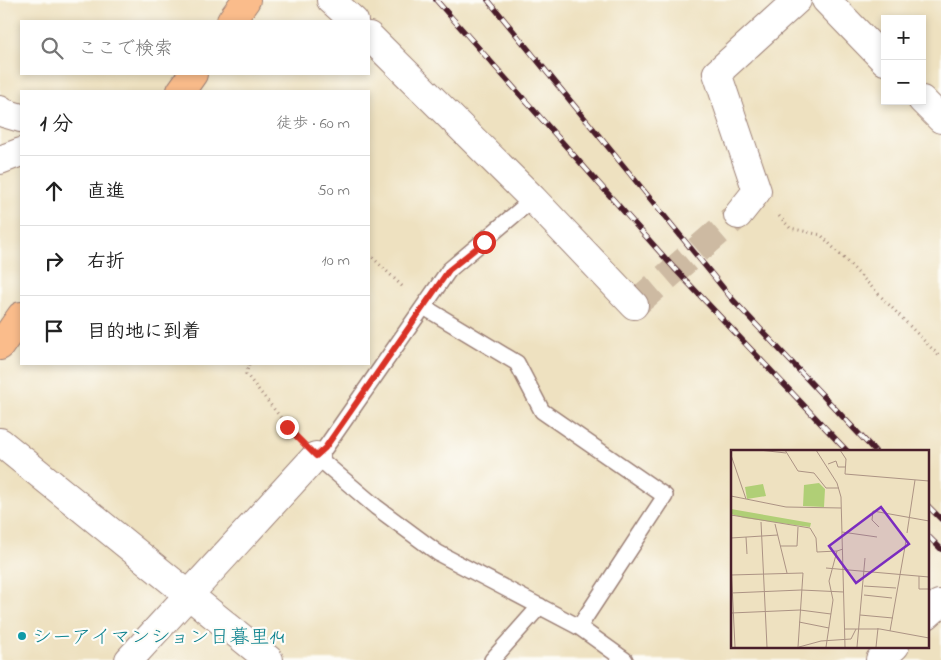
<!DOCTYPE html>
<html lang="ja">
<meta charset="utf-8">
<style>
body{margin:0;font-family:"Indie Flower","Klee One",sans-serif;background:#f2f2f2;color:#222}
.controls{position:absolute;right:15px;top:15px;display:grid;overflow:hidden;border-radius:0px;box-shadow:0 2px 8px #0003}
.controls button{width:45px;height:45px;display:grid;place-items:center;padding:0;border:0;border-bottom:1px solid #e0e0e0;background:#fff;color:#222;font:25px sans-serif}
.stop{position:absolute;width:15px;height:15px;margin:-11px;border:4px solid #d93025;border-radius:50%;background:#fff}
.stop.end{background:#d93025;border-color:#fff;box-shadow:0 1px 5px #0008}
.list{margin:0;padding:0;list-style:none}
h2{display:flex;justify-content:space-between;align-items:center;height:65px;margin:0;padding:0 20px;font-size:21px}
h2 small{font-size:16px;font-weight:400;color:#767676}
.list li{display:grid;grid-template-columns:32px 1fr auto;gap:15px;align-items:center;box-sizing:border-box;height:70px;padding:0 20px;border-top:1px solid #e0e0e0}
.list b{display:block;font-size:19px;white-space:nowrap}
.list em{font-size:16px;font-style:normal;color:#767676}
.icon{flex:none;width:28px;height:28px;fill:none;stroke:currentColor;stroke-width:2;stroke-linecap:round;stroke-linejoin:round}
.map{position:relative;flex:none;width:941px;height:660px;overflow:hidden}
.search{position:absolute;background:#fff;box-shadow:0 2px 8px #0003;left:20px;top:20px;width:350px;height:55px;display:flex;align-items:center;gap:12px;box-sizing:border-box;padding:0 18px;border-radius:0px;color:#767676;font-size:19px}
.panel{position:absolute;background:#fff;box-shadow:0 2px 8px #0003;left:20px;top:90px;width:350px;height:275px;border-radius:0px}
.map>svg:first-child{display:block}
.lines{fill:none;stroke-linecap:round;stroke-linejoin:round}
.minor-tunnel{stroke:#cdbaa2;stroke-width:28;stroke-dasharray:28 14;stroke-linecap:butt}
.service-casing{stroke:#9c8076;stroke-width:18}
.minor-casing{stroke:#9c8076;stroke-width:30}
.primary-casing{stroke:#9c8076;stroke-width:30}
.path{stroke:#9c8076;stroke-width:3;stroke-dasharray:1 4;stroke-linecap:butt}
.service{stroke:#fff;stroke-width:15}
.minor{stroke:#fff;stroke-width:28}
.primary{stroke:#fabc8b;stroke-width:28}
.rail-casing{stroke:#4a1f2b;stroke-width:5.5}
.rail{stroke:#fdfcf7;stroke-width:4;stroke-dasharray:11;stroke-linecap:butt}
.route{stroke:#d93025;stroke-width:6}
.culture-dot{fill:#0f9aa8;stroke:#fdfcf7;stroke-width:2}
.labels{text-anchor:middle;stroke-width:4.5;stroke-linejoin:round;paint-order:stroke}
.culture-label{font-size:20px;fill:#0d838f;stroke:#fdfcf7;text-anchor:start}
.inset-road{fill:none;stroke:#ac9384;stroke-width:1}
.view{fill:#7b2cbf;fill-opacity:0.15;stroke:#7b2cbf;stroke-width:2.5}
.inset-edge{fill:none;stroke:#4a1f2b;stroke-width:2.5}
</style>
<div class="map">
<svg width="941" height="660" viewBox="0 0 941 660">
<rect width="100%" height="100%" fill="#fdfcf7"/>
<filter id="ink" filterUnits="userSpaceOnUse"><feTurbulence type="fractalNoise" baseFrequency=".02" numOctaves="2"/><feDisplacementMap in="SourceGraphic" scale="10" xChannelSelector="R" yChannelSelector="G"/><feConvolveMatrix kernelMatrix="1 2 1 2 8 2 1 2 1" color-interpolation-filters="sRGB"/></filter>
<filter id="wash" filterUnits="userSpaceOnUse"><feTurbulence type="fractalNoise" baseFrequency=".0096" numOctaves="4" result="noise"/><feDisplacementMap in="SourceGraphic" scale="20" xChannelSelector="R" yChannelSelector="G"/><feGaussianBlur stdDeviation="1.12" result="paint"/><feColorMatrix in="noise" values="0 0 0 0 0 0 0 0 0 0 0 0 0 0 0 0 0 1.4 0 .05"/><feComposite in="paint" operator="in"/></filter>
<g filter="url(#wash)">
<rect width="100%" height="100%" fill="#eee1c0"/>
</g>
<g filter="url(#ink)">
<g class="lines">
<path class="minor-tunnel" d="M634,305L738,215"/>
<defs>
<g id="service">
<path d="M533,199L449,270L325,448L316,456L376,507L438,553L579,627L625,660"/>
<path d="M424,307L517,363L542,411L665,496L579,627"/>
<path d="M492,660L540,606"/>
</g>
<g id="minor">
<path d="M331,0L354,21"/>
<path d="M826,0L885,61"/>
<path d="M369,36L533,199L634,305"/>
<path d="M922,100L941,119"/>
<path d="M0,110L4,113L21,118"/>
<path d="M0,160L21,152"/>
<path d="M738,215L757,191L717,73L797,0"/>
<path d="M0,442L269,660"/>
<path d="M927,615L939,604"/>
<path d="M129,660L316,456"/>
<path d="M880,660L895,646"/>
</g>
<g id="primary">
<path d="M231,21L246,0"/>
<path d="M181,91L193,74"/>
<path d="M0,346L21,316"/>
</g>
</defs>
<use href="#service" class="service-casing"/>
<use href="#minor" class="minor-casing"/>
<use href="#primary" class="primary-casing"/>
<g class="path">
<path d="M779,216L790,228L821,235L941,358"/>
<path d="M369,254L404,288"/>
<path d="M249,364L246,374L293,433"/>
</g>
<use href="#service" class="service"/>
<use href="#minor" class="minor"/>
<use href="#primary" class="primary"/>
<defs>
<g id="rail">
<path d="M436,0L674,268L847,451"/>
<path d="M488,0L733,300L875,451"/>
<path d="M927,505L941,519"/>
<path d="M927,535L941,549"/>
</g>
</defs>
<use href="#rail" class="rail-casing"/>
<use href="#rail" class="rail"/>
</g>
</g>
<g class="lines" filter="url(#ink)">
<path class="route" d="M287,427L316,456L325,448L449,270L484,242"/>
</g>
<circle class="culture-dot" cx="22" cy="636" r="5"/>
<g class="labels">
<g class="culture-label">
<text x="32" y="643">シーアイマンション日暮里14</text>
</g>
</g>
<g transform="translate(731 450)">
<rect width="198" height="198" fill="#eee1c0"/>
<path d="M88,33L94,39L93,57L72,56L73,35ZM32,34L35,46L16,49L14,37ZM0,59L80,73L79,77L13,68L0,64Z" fill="#b0cf76"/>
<path class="inset-road" d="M28,0L55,3M54,0L67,21L83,23L95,38H108M85,0L106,33L110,47L114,197M109,0L115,9L114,24M0,5L15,49M97,14L105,11L107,17H114M114,24L198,31M0,46L55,57L110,58M0,65L79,78L85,88L86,102L106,101M30,72L36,197M44,74L56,123M148,77L141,70L142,61L198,71M111,82L146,87M176,83L184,30M15,87L16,104M0,88L47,85M49,96H66L67,77M0,113L4,197M95,118L198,127M0,125L72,123L67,197M188,126V139H198M133,136L165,138M0,143L70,140L113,142M133,145L161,148M0,163L69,160L100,164M129,165L162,168M68,172L98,178M114,179H149L198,188M159,181L175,91M68,197L90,191L120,189L125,179M95,197L102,150L98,131L106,101L112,99M126,197L134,108M145,197L147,178"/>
<path class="view" d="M150,57L178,94L125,133L98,96Z"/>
<rect width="198" height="198" class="inset-edge"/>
</g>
</svg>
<div class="controls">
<button>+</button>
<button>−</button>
</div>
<div class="stop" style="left:484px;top:242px"></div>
<div class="stop end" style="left:287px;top:427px"></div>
<div class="search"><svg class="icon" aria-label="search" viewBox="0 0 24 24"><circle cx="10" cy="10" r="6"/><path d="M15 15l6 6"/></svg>ここで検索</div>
<section class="panel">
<h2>1 分<small>徒歩 · 60 m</small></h2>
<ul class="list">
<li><svg class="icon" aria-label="ahead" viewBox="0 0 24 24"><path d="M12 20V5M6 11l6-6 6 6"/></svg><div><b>直進</b></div><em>50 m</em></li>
<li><svg class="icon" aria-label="right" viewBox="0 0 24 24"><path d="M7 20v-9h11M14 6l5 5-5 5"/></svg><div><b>右折</b></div><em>10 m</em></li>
<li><svg class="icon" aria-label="arrive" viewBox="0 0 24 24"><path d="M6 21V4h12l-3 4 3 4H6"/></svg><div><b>目的地に到着</b></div></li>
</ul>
</section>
</div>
